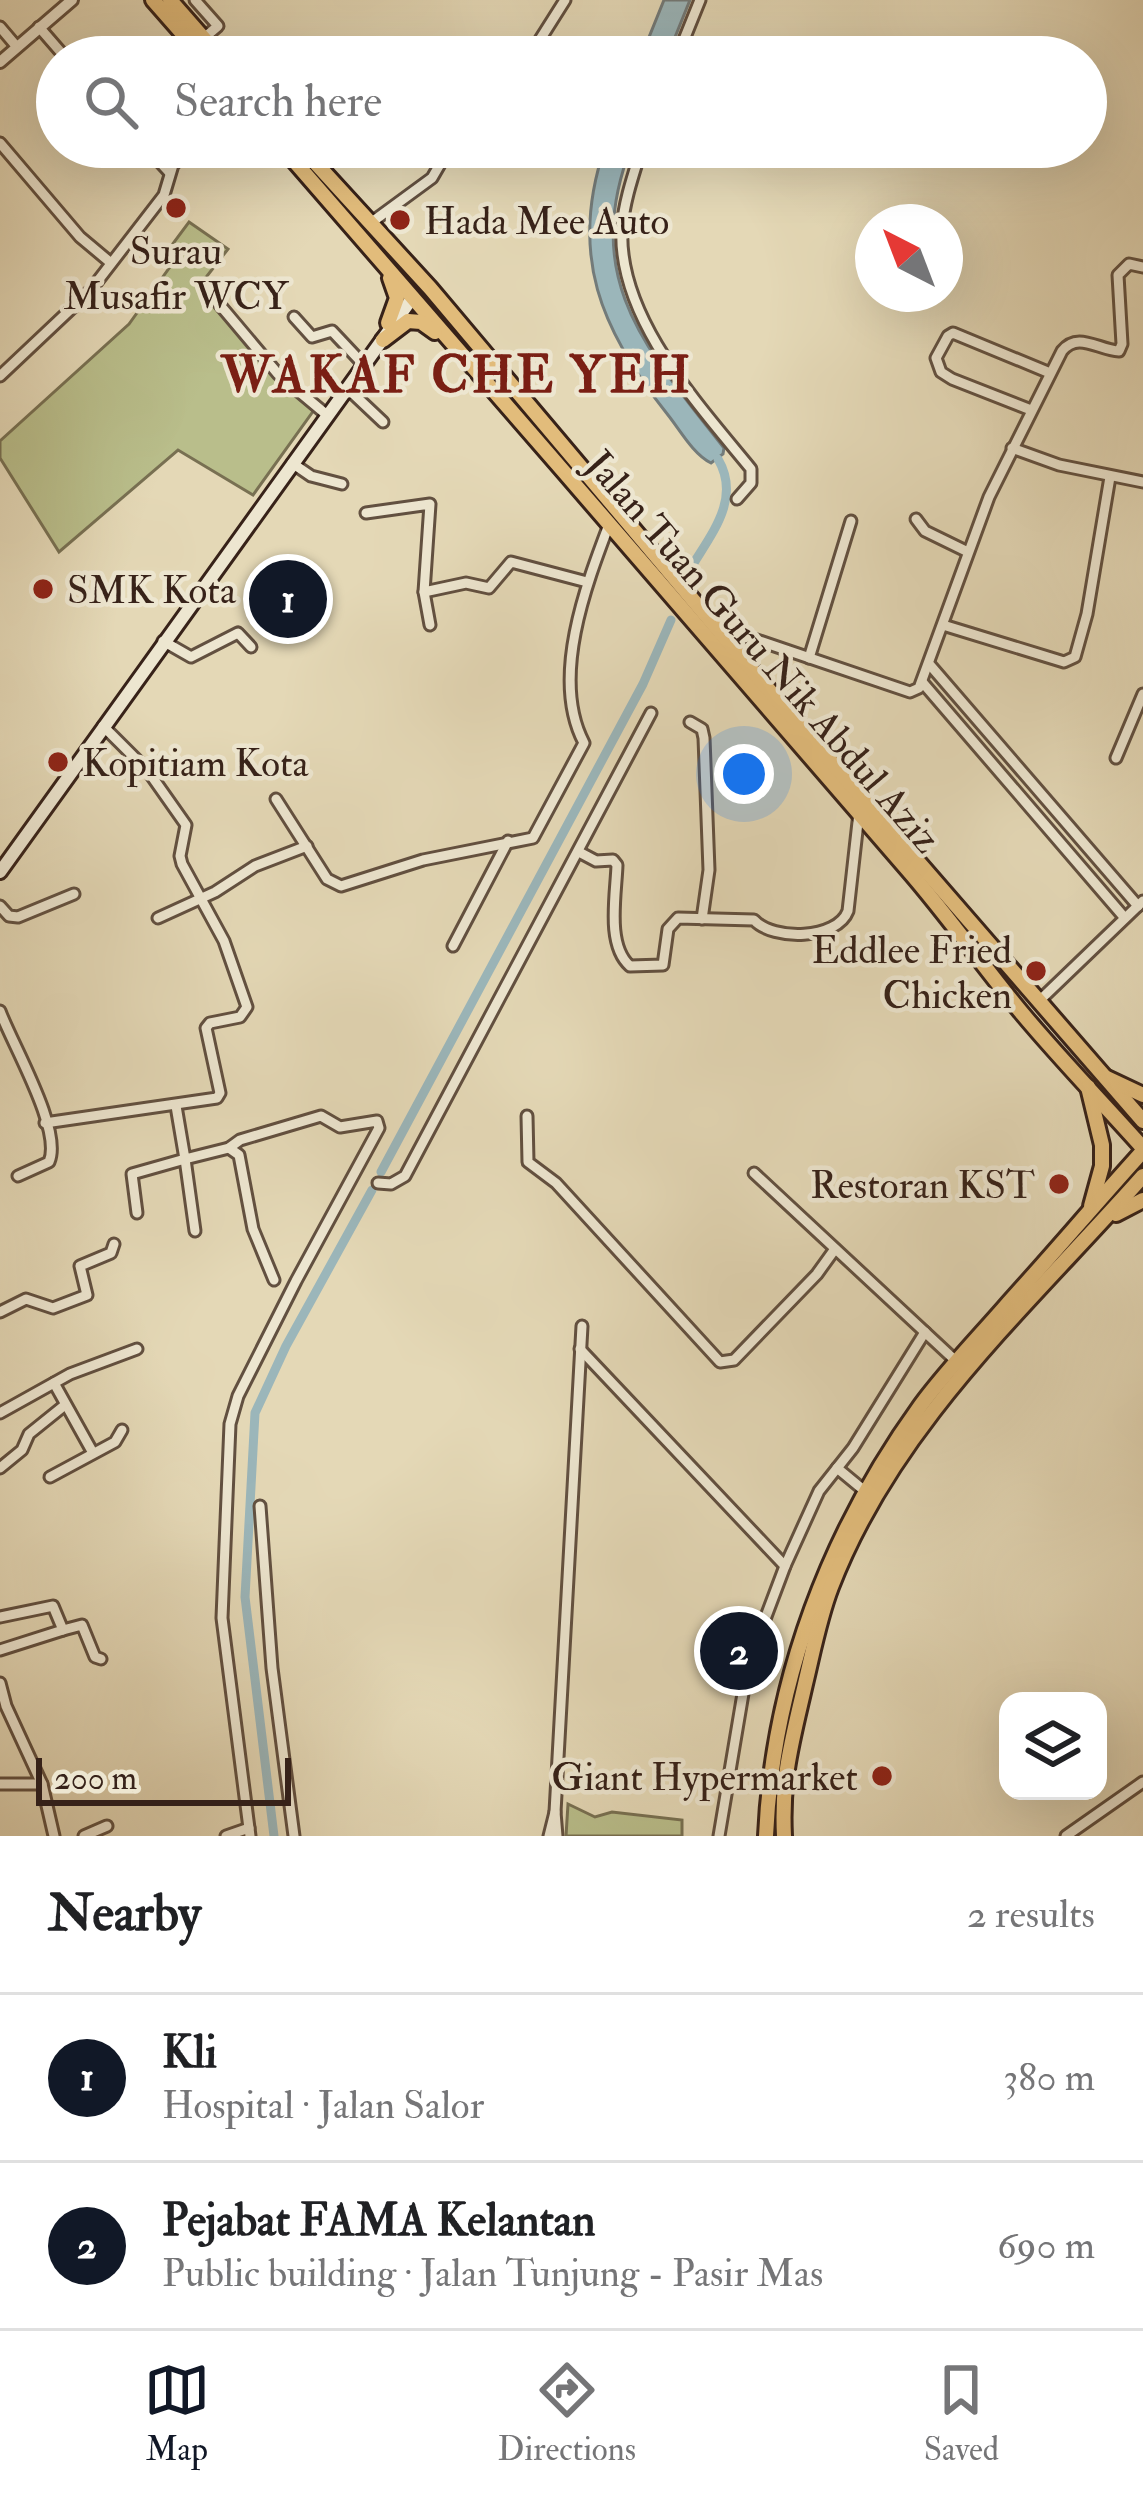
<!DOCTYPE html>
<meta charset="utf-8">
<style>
body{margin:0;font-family:"IM FELL Double Pica",serif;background:#f2f2f2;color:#202124}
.controls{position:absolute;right:36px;bottom:36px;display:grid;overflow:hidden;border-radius:24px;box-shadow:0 12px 48px #0002}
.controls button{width:108px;height:108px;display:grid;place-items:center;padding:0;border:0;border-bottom:3px solid #e0e0e0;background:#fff;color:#202124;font:60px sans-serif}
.compass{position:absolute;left:855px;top:204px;width:108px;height:108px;border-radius:50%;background:#fff;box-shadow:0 12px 48px #0002;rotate:318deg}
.scale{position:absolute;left:36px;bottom:30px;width:255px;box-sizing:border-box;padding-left:12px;border:6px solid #372219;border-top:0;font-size:33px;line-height:42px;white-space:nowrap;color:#372219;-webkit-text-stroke:9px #ede6d0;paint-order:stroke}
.you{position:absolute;left:744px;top:774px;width:42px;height:42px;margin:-30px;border:9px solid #fff;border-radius:50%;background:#1a73e8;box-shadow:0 0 0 18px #1a73e833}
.badge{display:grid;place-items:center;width:78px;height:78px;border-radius:50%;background:#111827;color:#fff;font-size:39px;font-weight:700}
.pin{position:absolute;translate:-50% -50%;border:6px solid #fff;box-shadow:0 3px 12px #0006}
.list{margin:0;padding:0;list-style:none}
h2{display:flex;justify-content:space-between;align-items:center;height:156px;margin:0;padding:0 48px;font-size:51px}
h2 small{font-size:39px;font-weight:400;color:#757577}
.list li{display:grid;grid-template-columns:78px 1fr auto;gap:36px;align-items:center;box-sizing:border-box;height:168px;padding:0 48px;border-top:3px solid #e0e0e0}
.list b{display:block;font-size:45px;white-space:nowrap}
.list p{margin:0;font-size:39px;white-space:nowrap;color:#757577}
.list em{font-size:39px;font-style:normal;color:#757577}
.icon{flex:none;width:66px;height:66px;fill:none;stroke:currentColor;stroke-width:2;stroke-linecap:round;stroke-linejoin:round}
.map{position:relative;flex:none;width:1143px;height:1836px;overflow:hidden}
.search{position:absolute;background:#fff;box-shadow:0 12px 48px #0002;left:36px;right:36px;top:36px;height:132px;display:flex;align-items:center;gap:30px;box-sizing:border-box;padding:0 42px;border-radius:66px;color:#757577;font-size:45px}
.sheet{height:492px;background:#fff}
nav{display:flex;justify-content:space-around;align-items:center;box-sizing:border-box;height:168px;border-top:3px solid #e0e0e0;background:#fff;font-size:33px;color:#757577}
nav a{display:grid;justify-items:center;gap:6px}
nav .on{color:#111827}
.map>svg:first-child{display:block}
.grass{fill:#b9be8b;stroke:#787052;stroke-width:3}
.water{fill:#9bb6ba;stroke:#737b7a;stroke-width:3}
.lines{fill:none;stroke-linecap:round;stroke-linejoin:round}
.canal{stroke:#9bb6ba;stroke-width:9}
.minor-casing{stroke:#625040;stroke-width:15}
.tertiary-casing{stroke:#625040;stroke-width:16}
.secondary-casing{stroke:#372219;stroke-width:18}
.primary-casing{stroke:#372219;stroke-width:20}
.minor{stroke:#ede6d0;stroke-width:9}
.tertiary{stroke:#ede6d0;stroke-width:10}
.secondary{stroke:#ede6d0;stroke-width:12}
.primary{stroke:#e2bc7b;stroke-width:14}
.poi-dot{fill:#8f2418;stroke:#ede6d0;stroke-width:4.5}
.labels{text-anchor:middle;stroke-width:9;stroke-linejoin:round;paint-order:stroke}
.poi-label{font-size:39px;fill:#372219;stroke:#ede6d0;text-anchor:start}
.street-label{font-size:39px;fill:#372219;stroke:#ede6d0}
.district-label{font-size:51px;font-weight:bold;letter-spacing:3px;fill:#7a1f14;stroke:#ede6d0}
</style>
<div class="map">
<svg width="1143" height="1836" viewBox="0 0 1143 1836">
<rect width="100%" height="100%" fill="#e4d8b6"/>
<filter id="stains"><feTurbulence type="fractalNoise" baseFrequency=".00167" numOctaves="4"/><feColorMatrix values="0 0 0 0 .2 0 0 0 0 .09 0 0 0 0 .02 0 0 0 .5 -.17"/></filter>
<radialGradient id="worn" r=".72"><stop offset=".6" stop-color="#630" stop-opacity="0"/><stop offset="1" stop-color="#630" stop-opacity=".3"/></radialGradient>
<g class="grass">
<path d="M189,222L228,249L200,285L274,376L314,410L253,495L178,450L59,552L0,458V441L129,324L172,264L163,257Z"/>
<path d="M568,1804L595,1817L612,1812L682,1820V1836H566Z"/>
</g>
<g class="water">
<path d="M664,0H690L667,57H641Z"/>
<path d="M605,147H631C580,281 647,349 724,448L723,454L711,463C693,454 680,430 668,415C601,331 568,254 605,147Z"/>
</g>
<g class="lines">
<g class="canal">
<path d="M689,571C710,535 742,500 718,459"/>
<path d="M381,1172L643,684L671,620"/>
<path d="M274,1836L245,1597L255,1413L286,1346L372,1190"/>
</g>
<defs>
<g id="minor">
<path d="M195,0L218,26L204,38"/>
<path d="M0,27L17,47"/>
<path d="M39,27L65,57"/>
<path d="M529,57L565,0"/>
<path d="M677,57L700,0"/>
<path d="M0,143L80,237L111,263"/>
<path d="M146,147L169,172"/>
<path d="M642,147C634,173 624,201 622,228C617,317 698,404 751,469V483L737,499"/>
<path d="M372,222L432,178L450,147"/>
<path d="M204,286L278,374L327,415"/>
<path d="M294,317L312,337L332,331L364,365"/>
<path d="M0,376L90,291L164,195L173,165L192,147"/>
<path d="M347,388L383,422"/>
<path d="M1031,410L952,379L941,372L936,358L948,336L953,333L1050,373"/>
<path d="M1012,448L1059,465L1143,482"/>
<path d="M292,463L311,476L342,484"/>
<path d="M366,513L430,504L424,592L430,625"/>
<path d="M916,519L925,531L968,552"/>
<path d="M424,592L466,583L489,588L511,562L587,582"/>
<path d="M943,625L1064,662L1075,657L1087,614L1110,477"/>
<path d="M163,641L191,657L238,633L251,647"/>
<path d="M728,641L748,637L910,692L919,688L989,497L1062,351C1078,331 1098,350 1119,351L1122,344L1118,275L1129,264L1143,267"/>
<path d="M809,658L851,521"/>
<path d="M930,665L1138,906"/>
<path d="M923,683L1124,917"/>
<path d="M690,722L702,729L704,738L709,870L702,919"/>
<path d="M1116,758L1143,694"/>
<path d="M276,799L327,879L341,886L423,860L533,838L584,743C550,679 586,585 610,522"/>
<path d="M579,852L596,861L613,860L617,865C616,895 606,945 630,966L663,965L668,929L678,918L754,920C773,941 837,940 848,911L859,813"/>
<path d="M0,906L9,916L18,917L74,894"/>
<path d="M158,918L215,892L255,866L307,846"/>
<path d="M453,946L508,841"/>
<path d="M1038,1002L1143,901"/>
<path d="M0,1011C12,1044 63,1130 49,1162L18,1176"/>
<path d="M176,1106L185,1159L229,1148L240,1140L321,1116L340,1127L377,1121L379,1128L296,1281L238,1396L230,1424L222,1618L250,1836"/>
<path d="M527,1116L528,1162L556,1183L720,1362L734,1360L817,1274L835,1249"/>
<path d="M45,1123L217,1098L220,1093L206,1028L210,1023L240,1017L247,1007L224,941L182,864L180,856L186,825L148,771L103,726"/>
<path d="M229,1148L239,1155L253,1229L274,1280"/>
<path d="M754,1173L957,1362"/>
<path d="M378,1183L391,1184L405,1176L651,713"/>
<path d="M137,1213L132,1174L185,1159L195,1231"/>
<path d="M0,1312L26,1299L53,1308L87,1295L80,1266L111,1253L114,1244"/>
<path d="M580,1349L785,1566"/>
<path d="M54,1383L93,1453"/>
<path d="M0,1413L70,1374L137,1349"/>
<path d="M0,1468L22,1450L29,1434L65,1405"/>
<path d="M837,1468L866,1492"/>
<path d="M50,1477L115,1442L122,1430"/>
<path d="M260,1506L272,1668L294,1836"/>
<path d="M0,1617L53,1606L63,1630L82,1625L95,1657L101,1659"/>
<path d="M0,1650L63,1630"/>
<path d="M0,1683L6,1706L42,1784L54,1836"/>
<path d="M0,1784H42"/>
<path d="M84,1836L107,1826"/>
<path d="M226,1836L249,1828"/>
<path d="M549,1836L555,1812"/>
<path d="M557,1836L555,1812L582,1326"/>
<path d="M719,1836L748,1664L785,1566L819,1491L853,1448L925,1332"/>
<path d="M1066,1836L1143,1782"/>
</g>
<path id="tertiary" d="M0,62L72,0"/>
<path id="secondary" d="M0,872L413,297"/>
<g id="primary">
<path d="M153,0L203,57"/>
<path d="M170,0L220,57"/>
<path d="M282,147C492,387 699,629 908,870C948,916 983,966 1021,1012C1060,1059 1103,1103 1143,1148"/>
<path d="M301,147L430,288L763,683L1143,1121"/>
<path d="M388,323L397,298L390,278"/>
<path d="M383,340L408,321L421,322L435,332"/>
<path d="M1107,1078L1143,1095"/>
<path d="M1088,1087L1102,1145V1166L1091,1206"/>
<path d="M1116,1214L1143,1200"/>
<path d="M766,1836C773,1680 830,1531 921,1405C946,1371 976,1340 1004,1308C1051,1256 1096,1203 1143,1151"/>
<path d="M784,1836C781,1777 792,1741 805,1684C813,1651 819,1618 831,1587C894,1423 1029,1305 1143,1176"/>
</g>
</defs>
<use href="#minor" class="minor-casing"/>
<use href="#tertiary" class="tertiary-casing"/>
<use href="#secondary" class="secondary-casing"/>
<use href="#primary" class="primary-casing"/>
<use href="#minor" class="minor"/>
<use href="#tertiary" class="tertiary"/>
<use href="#secondary" class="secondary"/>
<use href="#primary" class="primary"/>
</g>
<g class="poi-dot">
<circle cx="176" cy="208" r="12"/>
<circle cx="400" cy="220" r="12"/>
<circle cx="43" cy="589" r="12"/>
<circle cx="58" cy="762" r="12"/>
<circle cx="1036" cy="971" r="12"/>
<circle cx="1059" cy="1184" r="12"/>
<circle cx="882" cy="1776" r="12"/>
</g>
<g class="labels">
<g class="poi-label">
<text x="424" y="234">Hada Mee Auto</text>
<text x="176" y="264" text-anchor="middle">Surau<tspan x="176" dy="45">Musafir WCY</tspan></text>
<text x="67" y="603">SMK Kota</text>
<text x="82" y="776">Kopitiam Kota</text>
<text x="1012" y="963" text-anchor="end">Eddlee Fried<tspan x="1012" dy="45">Chicken</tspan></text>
<text x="1035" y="1198" text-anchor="end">Restoran KST</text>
<text x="858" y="1790" text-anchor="end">Giant Hypermarket</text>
</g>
<g class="street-label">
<text transform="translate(764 651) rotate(49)" y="14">Jalan Tuan Guru Nik Abdul Aziz</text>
</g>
<g class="district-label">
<text x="457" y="392">WAKAF CHE YEH</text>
</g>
</g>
<rect width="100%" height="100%" filter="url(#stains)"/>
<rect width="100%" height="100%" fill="url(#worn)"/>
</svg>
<div class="controls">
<button><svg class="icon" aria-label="layers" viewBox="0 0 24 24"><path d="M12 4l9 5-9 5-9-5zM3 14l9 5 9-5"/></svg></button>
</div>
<svg class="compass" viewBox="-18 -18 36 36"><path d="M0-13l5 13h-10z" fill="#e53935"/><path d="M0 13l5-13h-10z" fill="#757577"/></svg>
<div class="scale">200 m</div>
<div class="you"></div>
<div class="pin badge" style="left:288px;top:599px">1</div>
<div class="pin badge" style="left:739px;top:1651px">2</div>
<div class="search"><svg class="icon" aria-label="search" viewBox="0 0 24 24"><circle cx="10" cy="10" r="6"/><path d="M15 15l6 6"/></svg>Search here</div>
</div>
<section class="sheet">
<h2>Nearby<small>2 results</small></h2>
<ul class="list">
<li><span class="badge">1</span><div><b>Kli</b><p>Hospital · Jalan Salor</p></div><em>380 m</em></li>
<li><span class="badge">2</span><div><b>Pejabat FAMA Kelantan</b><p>Public building · Jalan Tunjung - Pasir Mas</p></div><em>690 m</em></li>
</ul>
</section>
<nav>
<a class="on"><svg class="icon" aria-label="map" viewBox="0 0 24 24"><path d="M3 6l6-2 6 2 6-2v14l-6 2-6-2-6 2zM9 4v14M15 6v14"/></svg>Map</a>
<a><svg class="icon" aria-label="directions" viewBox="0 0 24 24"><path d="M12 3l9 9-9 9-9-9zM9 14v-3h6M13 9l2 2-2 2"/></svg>Directions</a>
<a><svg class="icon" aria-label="saved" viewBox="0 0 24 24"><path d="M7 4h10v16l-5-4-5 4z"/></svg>Saved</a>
</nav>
